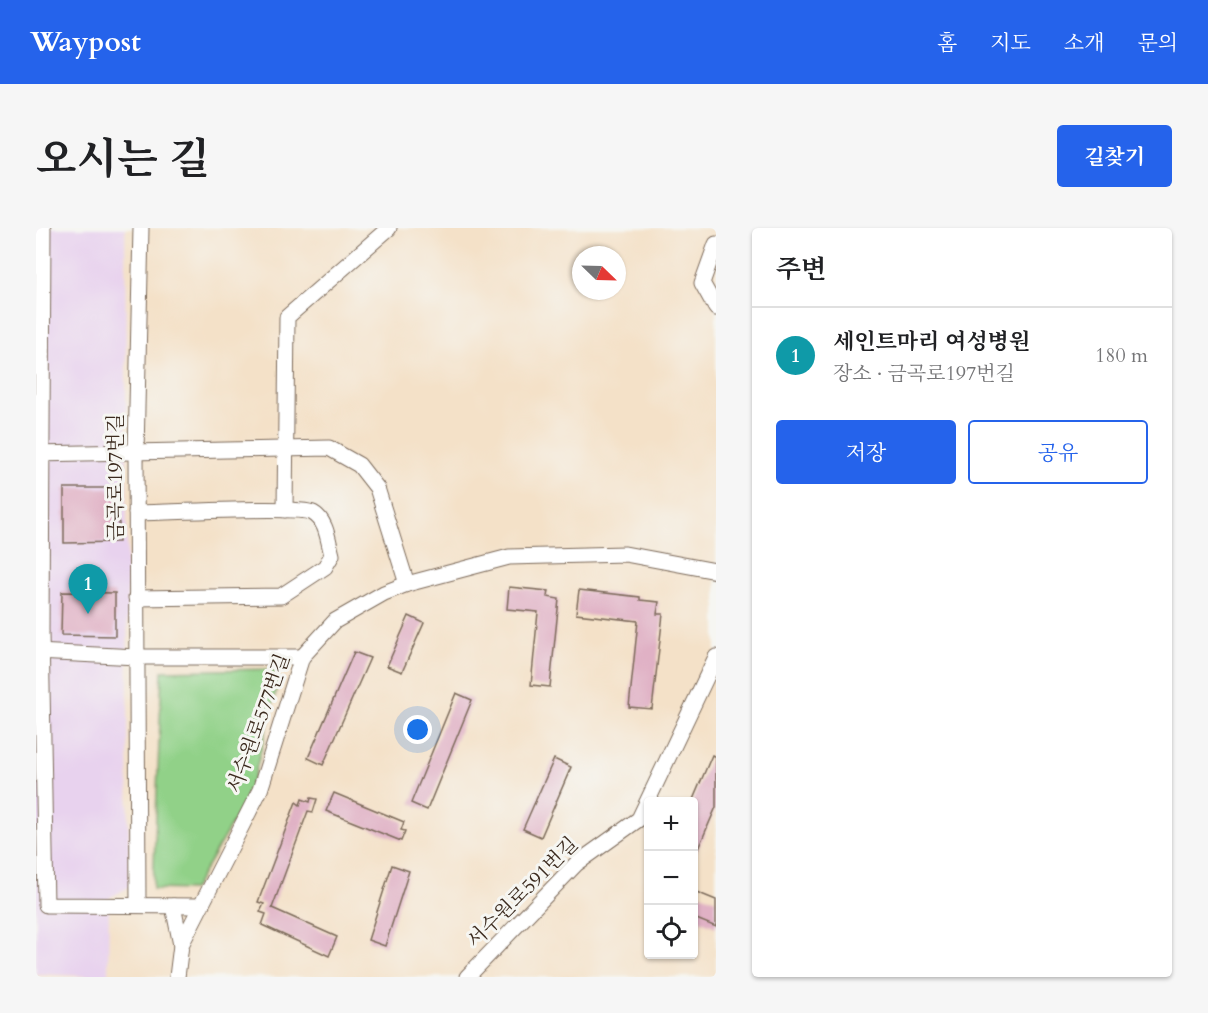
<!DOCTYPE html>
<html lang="ko">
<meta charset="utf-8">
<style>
body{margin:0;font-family:Cardo,"Noto Serif KR",serif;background:#f6f6f6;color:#202124}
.controls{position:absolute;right:18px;bottom:18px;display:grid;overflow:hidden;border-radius:6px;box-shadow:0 2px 4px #0004}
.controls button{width:54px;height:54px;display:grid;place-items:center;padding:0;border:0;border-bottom:2px solid #e0e0e0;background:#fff;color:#202124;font:30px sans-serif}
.compass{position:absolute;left:536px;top:18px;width:54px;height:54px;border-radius:50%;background:#fff;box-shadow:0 2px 4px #0004;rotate:113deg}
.you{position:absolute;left:382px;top:502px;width:21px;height:21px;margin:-15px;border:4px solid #fff;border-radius:50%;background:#1a73e8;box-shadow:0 0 0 9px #1a73e833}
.badge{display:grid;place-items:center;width:39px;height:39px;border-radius:50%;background:#2563eb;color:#fff;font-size:20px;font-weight:700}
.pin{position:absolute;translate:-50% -50px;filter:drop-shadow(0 2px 3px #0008)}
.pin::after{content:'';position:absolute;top:32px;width:21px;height:18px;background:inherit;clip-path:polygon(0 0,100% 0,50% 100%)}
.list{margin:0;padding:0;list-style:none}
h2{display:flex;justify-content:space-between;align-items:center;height:78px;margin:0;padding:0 24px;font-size:26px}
h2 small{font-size:20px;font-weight:400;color:#757577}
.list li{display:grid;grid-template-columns:39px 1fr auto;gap:18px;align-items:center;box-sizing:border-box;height:96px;padding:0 24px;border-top:2px solid #e0e0e0}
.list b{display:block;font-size:22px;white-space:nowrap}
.list p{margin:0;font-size:20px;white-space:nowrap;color:#757577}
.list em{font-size:20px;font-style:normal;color:#757577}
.actions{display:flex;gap:12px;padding:18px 24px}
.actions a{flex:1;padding:14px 0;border:2px solid #2563eb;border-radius:6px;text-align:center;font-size:21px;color:#2563eb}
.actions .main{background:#2563eb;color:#fff}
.icon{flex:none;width:33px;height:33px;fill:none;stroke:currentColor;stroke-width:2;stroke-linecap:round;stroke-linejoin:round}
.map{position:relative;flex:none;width:680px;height:749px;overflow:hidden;border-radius:6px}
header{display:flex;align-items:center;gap:36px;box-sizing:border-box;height:84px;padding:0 30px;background:#2563eb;color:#fff}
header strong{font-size:28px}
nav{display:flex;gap:33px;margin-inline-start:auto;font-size:21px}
.intro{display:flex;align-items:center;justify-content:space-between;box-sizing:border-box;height:144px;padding:0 36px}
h1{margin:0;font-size:42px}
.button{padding:15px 27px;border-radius:6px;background:#2563eb;color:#fff;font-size:21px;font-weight:700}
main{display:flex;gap:36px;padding:0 36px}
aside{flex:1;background:#fff;border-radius:6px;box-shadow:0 2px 4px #0004}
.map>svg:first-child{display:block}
.built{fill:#e8d2ee}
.green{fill:#91d188;stroke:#667e53;stroke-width:1.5}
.building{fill:#e0b1c5}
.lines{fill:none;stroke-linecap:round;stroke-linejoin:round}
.street-casing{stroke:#7c6a5a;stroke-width:17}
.street{stroke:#fff;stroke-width:15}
.labels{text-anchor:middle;stroke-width:6;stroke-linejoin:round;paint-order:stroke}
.street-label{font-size:20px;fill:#3b2a1e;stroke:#f6f6f2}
</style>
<header>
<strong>Waypost</strong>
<nav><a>홈</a><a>지도</a><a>소개</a><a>문의</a></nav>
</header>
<div class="intro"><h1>오시는 길</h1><a class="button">길찾기</a></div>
<main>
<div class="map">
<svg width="680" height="749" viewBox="0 0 680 749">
<rect width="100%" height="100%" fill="#f6f6f2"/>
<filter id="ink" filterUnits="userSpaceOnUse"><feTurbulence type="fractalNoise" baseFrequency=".0167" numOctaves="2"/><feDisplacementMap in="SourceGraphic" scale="12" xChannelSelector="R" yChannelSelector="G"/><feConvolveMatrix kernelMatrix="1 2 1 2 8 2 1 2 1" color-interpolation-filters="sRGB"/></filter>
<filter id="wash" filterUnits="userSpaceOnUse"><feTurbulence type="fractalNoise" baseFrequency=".008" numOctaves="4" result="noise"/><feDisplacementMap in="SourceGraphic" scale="24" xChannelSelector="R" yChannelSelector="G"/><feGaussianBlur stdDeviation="1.35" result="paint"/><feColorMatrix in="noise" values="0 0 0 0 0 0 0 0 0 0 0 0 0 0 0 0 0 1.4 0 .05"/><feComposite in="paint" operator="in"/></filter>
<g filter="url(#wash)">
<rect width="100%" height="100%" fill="#f4e1c8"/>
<path class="built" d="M0,0H89L93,659L73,670L72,749L0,746Z"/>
<path class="green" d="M236,441L243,452L214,565L157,662L117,661L126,443Z"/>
<g id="blocks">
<g class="building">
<path d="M28,260H71L83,272V314L28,315Z"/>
<path d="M473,359L512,363L511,369L523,371L514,459L495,457L502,384L471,381Z"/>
<path d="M543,362L604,369V372L623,374L621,386H627L616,481L593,479L602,393L540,386Z"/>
<path d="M26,364L79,365V408L25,407Z"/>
<path d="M373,388L388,395L366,444L351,438Z"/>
<path d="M318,424L334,430L287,537L272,530Z"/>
<path d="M420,465L436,472L391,582L375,575Z"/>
<path d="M676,527L680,529V579L658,630L656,574Z"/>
<path d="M518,531L535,539L505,609L487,601Z"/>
<path d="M298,565L368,594L365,602L369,603L365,613L290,583Z"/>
<path d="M275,570L281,571L277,584L272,583L236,680L301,709L293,728L226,697L230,686L224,684L228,676L222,674L260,574L264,577L266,571L274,574Z"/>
<path d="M356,637L373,643L349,718L332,712Z"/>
<path d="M658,663L680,672V699L658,690Z"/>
</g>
</g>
</g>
<g filter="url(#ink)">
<use href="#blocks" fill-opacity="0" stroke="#7c6a5a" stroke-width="1.5"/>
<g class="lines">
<defs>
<g id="street">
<path d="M7,0L5,404L10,677L163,678"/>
<path d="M680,16L666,55L680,80"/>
<path d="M0,226L293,220L323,237L341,260L371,356"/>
<path d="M249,282L251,89L353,0"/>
<path d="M100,285C126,285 263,277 277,285C291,293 292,313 296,327L289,339L245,368L100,370"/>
<path d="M0,424L101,429H266"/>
<path d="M102,677L100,224L105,0"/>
<path d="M137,678L145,717"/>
<path d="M141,749L145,717L224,562L266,429L299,393L348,365L371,356L473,329L589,326L680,343"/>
<path d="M431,749L540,636L603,591L680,429"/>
</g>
</defs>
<use href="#street" class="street-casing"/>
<use href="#street" class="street"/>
</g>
</g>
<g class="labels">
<g class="street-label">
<text transform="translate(79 249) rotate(-90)" y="7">금곡로197번길</text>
<text transform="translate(222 495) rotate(-70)" y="7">서수원로577번길</text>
<text transform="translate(486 664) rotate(-45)" y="7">서수원로591번길</text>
</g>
</g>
</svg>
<div class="controls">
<button>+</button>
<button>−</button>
<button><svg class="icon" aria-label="locate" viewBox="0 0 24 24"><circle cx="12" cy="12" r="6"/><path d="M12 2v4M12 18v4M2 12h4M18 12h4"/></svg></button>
</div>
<svg class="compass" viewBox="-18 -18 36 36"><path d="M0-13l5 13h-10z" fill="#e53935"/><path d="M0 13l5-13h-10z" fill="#757577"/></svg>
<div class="you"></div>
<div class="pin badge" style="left:52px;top:386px;background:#0f9aa8">1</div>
</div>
<aside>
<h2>주변<small></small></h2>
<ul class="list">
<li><span class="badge" style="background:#0f9aa8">1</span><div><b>세인트마리 여성병원</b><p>장소 · 금곡로197번길</p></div><em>180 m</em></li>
</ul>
<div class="actions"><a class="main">저장</a><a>공유</a></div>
</aside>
</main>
